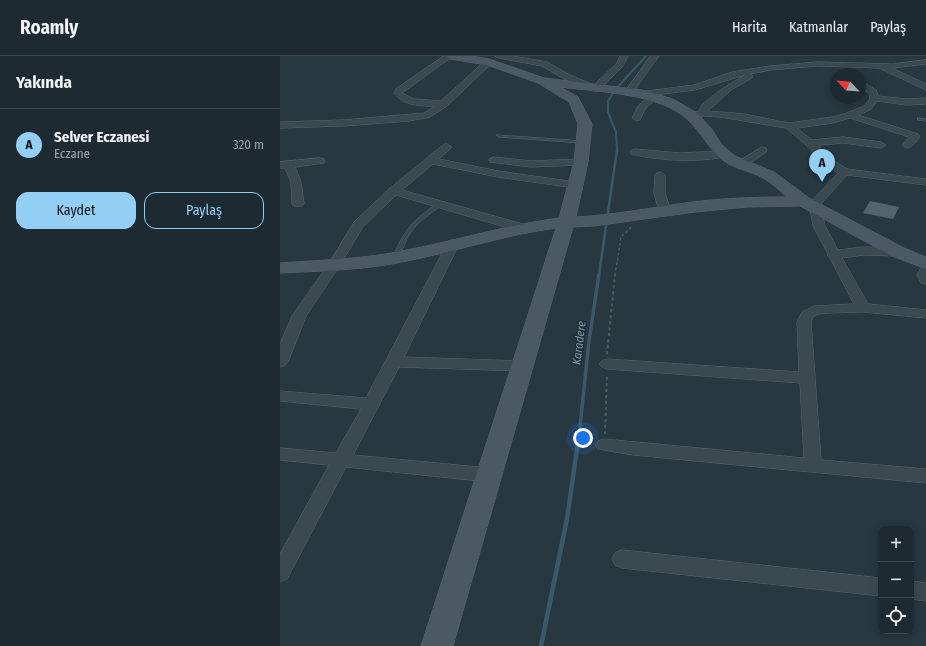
<!DOCTYPE html>
<html lang="tr">
<meta charset="utf-8">
<style>
body{margin:0;font-family:"Fira Sans Condensed",sans-serif;background:#253239;color:#f1f3f6}
.controls{position:absolute;right:12px;bottom:12px;display:grid;overflow:hidden;border-radius:8px;box-shadow:0 2px 10px #0003}
.controls button{width:36px;height:36px;display:grid;place-items:center;padding:0;border:0;border-bottom:1px solid #3b464d;background:#1d2a31;color:#f1f3f6;font:20px sans-serif}
.compass{position:absolute;left:550px;top:12px;width:36px;height:36px;border-radius:50%;background:#1d2a31;box-shadow:0 2px 10px #0003;rotate:295deg}
.you{position:absolute;left:303px;top:382px;width:14px;height:14px;margin:-10px;border:3px solid #fff;border-radius:50%;background:#1a73e8;box-shadow:0 0 0 6px #1a73e833}
.badge{display:grid;place-items:center;width:26px;height:26px;border-radius:50%;background:#93cff5;color:#111;font-size:13px;font-weight:700}
.pin{position:absolute;translate:-50% -33px;filter:drop-shadow(0 1px 2px #0008)}
.pin::after{content:'';position:absolute;top:21px;width:14px;height:12px;background:inherit;clip-path:polygon(0 0,100% 0,50% 100%)}
.list{margin:0;padding:0;list-style:none}
h2{display:flex;justify-content:space-between;align-items:center;height:52px;margin:0;padding:0 16px;font-size:17px}
h2 small{font-size:13px;font-weight:400;color:#a0a7ab}
.list li{display:grid;grid-template-columns:26px 1fr auto;gap:12px;align-items:center;box-sizing:border-box;height:72px;padding:0 16px;border-top:1px solid #3b464d}
.list b{display:block;font-size:15px;white-space:nowrap}
.list p{margin:0;font-size:13px;white-space:nowrap;color:#a0a7ab}
.list em{font-size:13px;font-style:normal;color:#a0a7ab}
.actions{display:flex;gap:8px;padding:12px 16px}
.actions a{flex:1;padding:9px 0;border:1px solid #93cff5;border-radius:12px;text-align:center;font-size:14px;color:#93cff5}
.actions .main{background:#93cff5;color:#111}
.icon{flex:none;width:22px;height:22px;fill:none;stroke:currentColor;stroke-width:2;stroke-linecap:round;stroke-linejoin:round}
.map{position:relative;flex:none;width:646px;height:590px;overflow:hidden}
header{display:flex;align-items:center;gap:24px;box-sizing:border-box;height:56px;padding:0 20px;background:#1d2a31;border-bottom:1px solid #3b464d}
header strong{font-size:19px}
nav{display:flex;gap:22px;margin-inline-start:auto;font-size:14px}
main{display:flex}
aside{flex:1;background:#1d2a31}
.map>svg:first-child{display:block}
.lines{fill:none;stroke-linecap:round;stroke-linejoin:round}
.stream-far3{stroke:#3c5867;stroke-width:2}
.stream-far2{stroke:#3c5867;stroke-width:2.5}
.stream-far1{stroke:#3c5867;stroke-width:3.5}
.stream{stroke:#3c5867;stroke-width:4.5}
.building{fill:#52656e}
.lane-casing{stroke:#59676e;stroke-width:1}
.street-casing{stroke:#59676e;stroke-width:1}
.secondary-casing{stroke:#59676e;stroke-width:1}
.path-far1{stroke:#49605d;stroke-width:1.5;stroke-dasharray:2.5 2.5;stroke-linecap:butt}
.path{stroke:#49605d;stroke-width:2;stroke-dasharray:3 3;stroke-linecap:butt}
.lane{fill:#3b4951;fill-rule:evenodd}
.street{fill:#3b4951;fill-rule:evenodd}
.secondary{fill:#4a5964;fill-rule:evenodd}
.labels{text-anchor:middle;stroke-width:3;stroke-linejoin:round;paint-order:stroke}
.water-label{font-size:12px;font-style:italic;fill:#7a9bad;stroke:#202e36}
</style>
<header>
<strong>Roamly</strong>
<nav><a>Harita</a><a>Katmanlar</a><a>Paylaş</a></nav>
</header>
<main>
<aside>
<h2>Yakında<small></small></h2>
<ul class="list">
<li><span class="badge">A</span><div><b>Selver Eczanesi</b><p>Eczane</p></div><em>320 m</em></li>
</ul>
<div class="actions"><a class="main">Kaydet</a><a>Paylaş</a></div>
</aside>
<div class="map">
<svg width="646" height="590" viewBox="0 0 646 590">
<rect width="100%" height="100%" fill="#273841"/>
<g class="lines">
<path class="stream-far3" d="M337,95L336,76L328,56V45L335,34L366,0"/>
<path class="stream-far2" d="M319,219L337,94"/>
<path class="stream-far1" d="M299,380L309,285L319,218"/>
<path class="stream" d="M261,590L287,463L299,379"/>
</g>
<path class="building" d="M590,145L619,151L613,163L583,157Z"/>
<g class="lines">
<defs>
<g id="lane">
<path d="M638,62L646,63V65L638,64Z"/>
<path d="M217,79L303,85L305,86L303,87L219,81L217,80Z"/>
<path d="M160,146L163,148L162,149C150,158 137,166 129,179C125,185 121,200 116,203L114,202L113,201C121,181 129,168 147,155C151,152 155,148 160,146Z"/>
</g>
<g id="street">
<path d="M164,0H173L122,37L134,43L161,45L206,4H209L213,6L167,50L150,61L129,65L64,70L0,72V66L64,64L144,57L155,50C140,50 124,50 114,37L116,33Z"/>
<path d="M215,0H232L267,6L290,19L314,29L337,7L340,0H348L343,10L318,35L315,36L284,23L262,10L219,2Z"/>
<path d="M371,0H379L351,39H345L344,37Z"/>
<path d="M646,4V8L612,12L646,28V34L599,12L537,10L490,14L470,18L473,20L472,22L451,34L428,55L464,58L509,67L552,61L564,58L584,50L590,43L589,37L580,31V24L596,34L598,40L626,43L646,42V48L626,49L597,45L590,54L578,59L638,78L640,80C637,85 633,91 627,92L622,89L629,81L570,62L553,67L517,72L532,84L563,81L601,86L606,89L601,92L563,87L539,89L543,98L567,113L646,123V129L567,119L540,149L545,170L558,194L583,191L618,192L622,193L624,196L622,199L618,200L583,199L562,202L588,248L646,254V262L583,256L548,257L538,258L533,261L531,266L541,404L646,413V427L353,399L318,393L315,389L318,385L324,383L524,402L520,327L327,313L322,311L319,308L322,305L327,303L519,316L517,266L522,256L534,250L574,248L550,202L547,199L548,198L533,170L530,153L527,150L558,117L535,102L531,93L506,72L440,61L423,60L412,63L407,60L409,58L419,55C421,44 455,25 465,19L415,34L375,39L377,41L376,43L365,53L360,64L357,65L352,62L358,50L369,40H359L358,38L359,36L414,29L452,16L490,10L537,6L612,8Z"/>
<path d="M167,88L172,91L159,103L218,115L295,126L300,129L295,132L218,121L153,108L122,134L246,169L248,172L246,175H238L116,139L83,171L60,209L26,260L8,306L5,309L0,311V288L12,260L48,209L74,166L109,133L163,89Z"/>
<path d="M482,91L486,92L487,94L486,96L466,110H458L457,108L458,106Z"/>
<path d="M355,93L400,97L444,95L449,98L448,100C420,107 379,105 351,98L350,96Z"/>
<path d="M214,101L251,105L301,103L306,106L301,109L251,111L210,106L209,104Z"/>
<path d="M40,102L44,103L45,105L44,107L15,111L21,126L24,148L22,150H14L12,148L11,126L5,112H0V106Z"/>
<path d="M380,116L385,119V137L391,155L389,157H381L379,155L374,137L375,119Z"/>
<path d="M173,184L177,185L179,188L124,301L242,305L247,306L250,310L247,314L242,315L119,311L73,399L209,412L215,414L218,419L215,424L209,426L66,411L7,523L0,526V498L49,409L0,404V392L56,397L81,353L0,345V335L86,342L167,188L169,185Z"/>
<path d="M646,211V228L641,227L637,219L641,212Z"/>
<path d="M342,494L601,522V540L342,512L335,509L332,503L335,497Z"/>
<path d="M631,525L646,527V545L631,543Z"/>
</g>
<path id="secondary" d="M165,0H191L209,3L264,22L362,34L393,43L417,57L431,72L442,89L455,100L494,116L529,142L624,192L646,201V213L612,200L520,150L467,151L415,156L314,170L293,171L173,590H141L276,172C225,179 177,195 127,205C86,214 42,215 0,217V207C42,204 86,203 127,194C179,184 226,169 279,162L294,106L298,68L289,46L258,27L207,9L170,3ZM280,31C318,36 380,37 408,64C422,77 429,94 444,105C455,113 471,115 483,122C492,127 500,135 507,141C476,141 445,142 413,146C374,151 335,159 296,161L308,106L312,68L298,41Z"/>
</defs>
<use href="#lane" class="lane-casing"/>
<use href="#street" class="street-casing"/>
<use href="#secondary" class="secondary-casing"/>
<path class="path-far1" d="M335,219L341,181L351,171"/>
<g class="path">
<path d="M327,298L335,218"/>
<path d="M325,378L327,318"/>
</g>
<use href="#lane" class="lane"/>
<use href="#street" class="street"/>
<use href="#secondary" class="secondary"/>
</g>
<g class="labels">
<g class="water-label">
<text transform="translate(299 287) rotate(-83)" y="4">Karadere</text>
</g>
</g>
</svg>
<div class="controls">
<button>+</button>
<button>−</button>
<button><svg class="icon" aria-label="locate" viewBox="0 0 24 24"><circle cx="12" cy="12" r="6"/><path d="M12 2v4M12 18v4M2 12h4M18 12h4"/></svg></button>
</div>
<svg class="compass" viewBox="-18 -18 36 36"><path d="M0-13l5 13h-10z" fill="#e53935"/><path d="M0 13l5-13h-10z" fill="#a0a7ab"/></svg>
<div class="you"></div>
<div class="pin badge" style="left:542px;top:126px">A</div>
</div>
</main>
